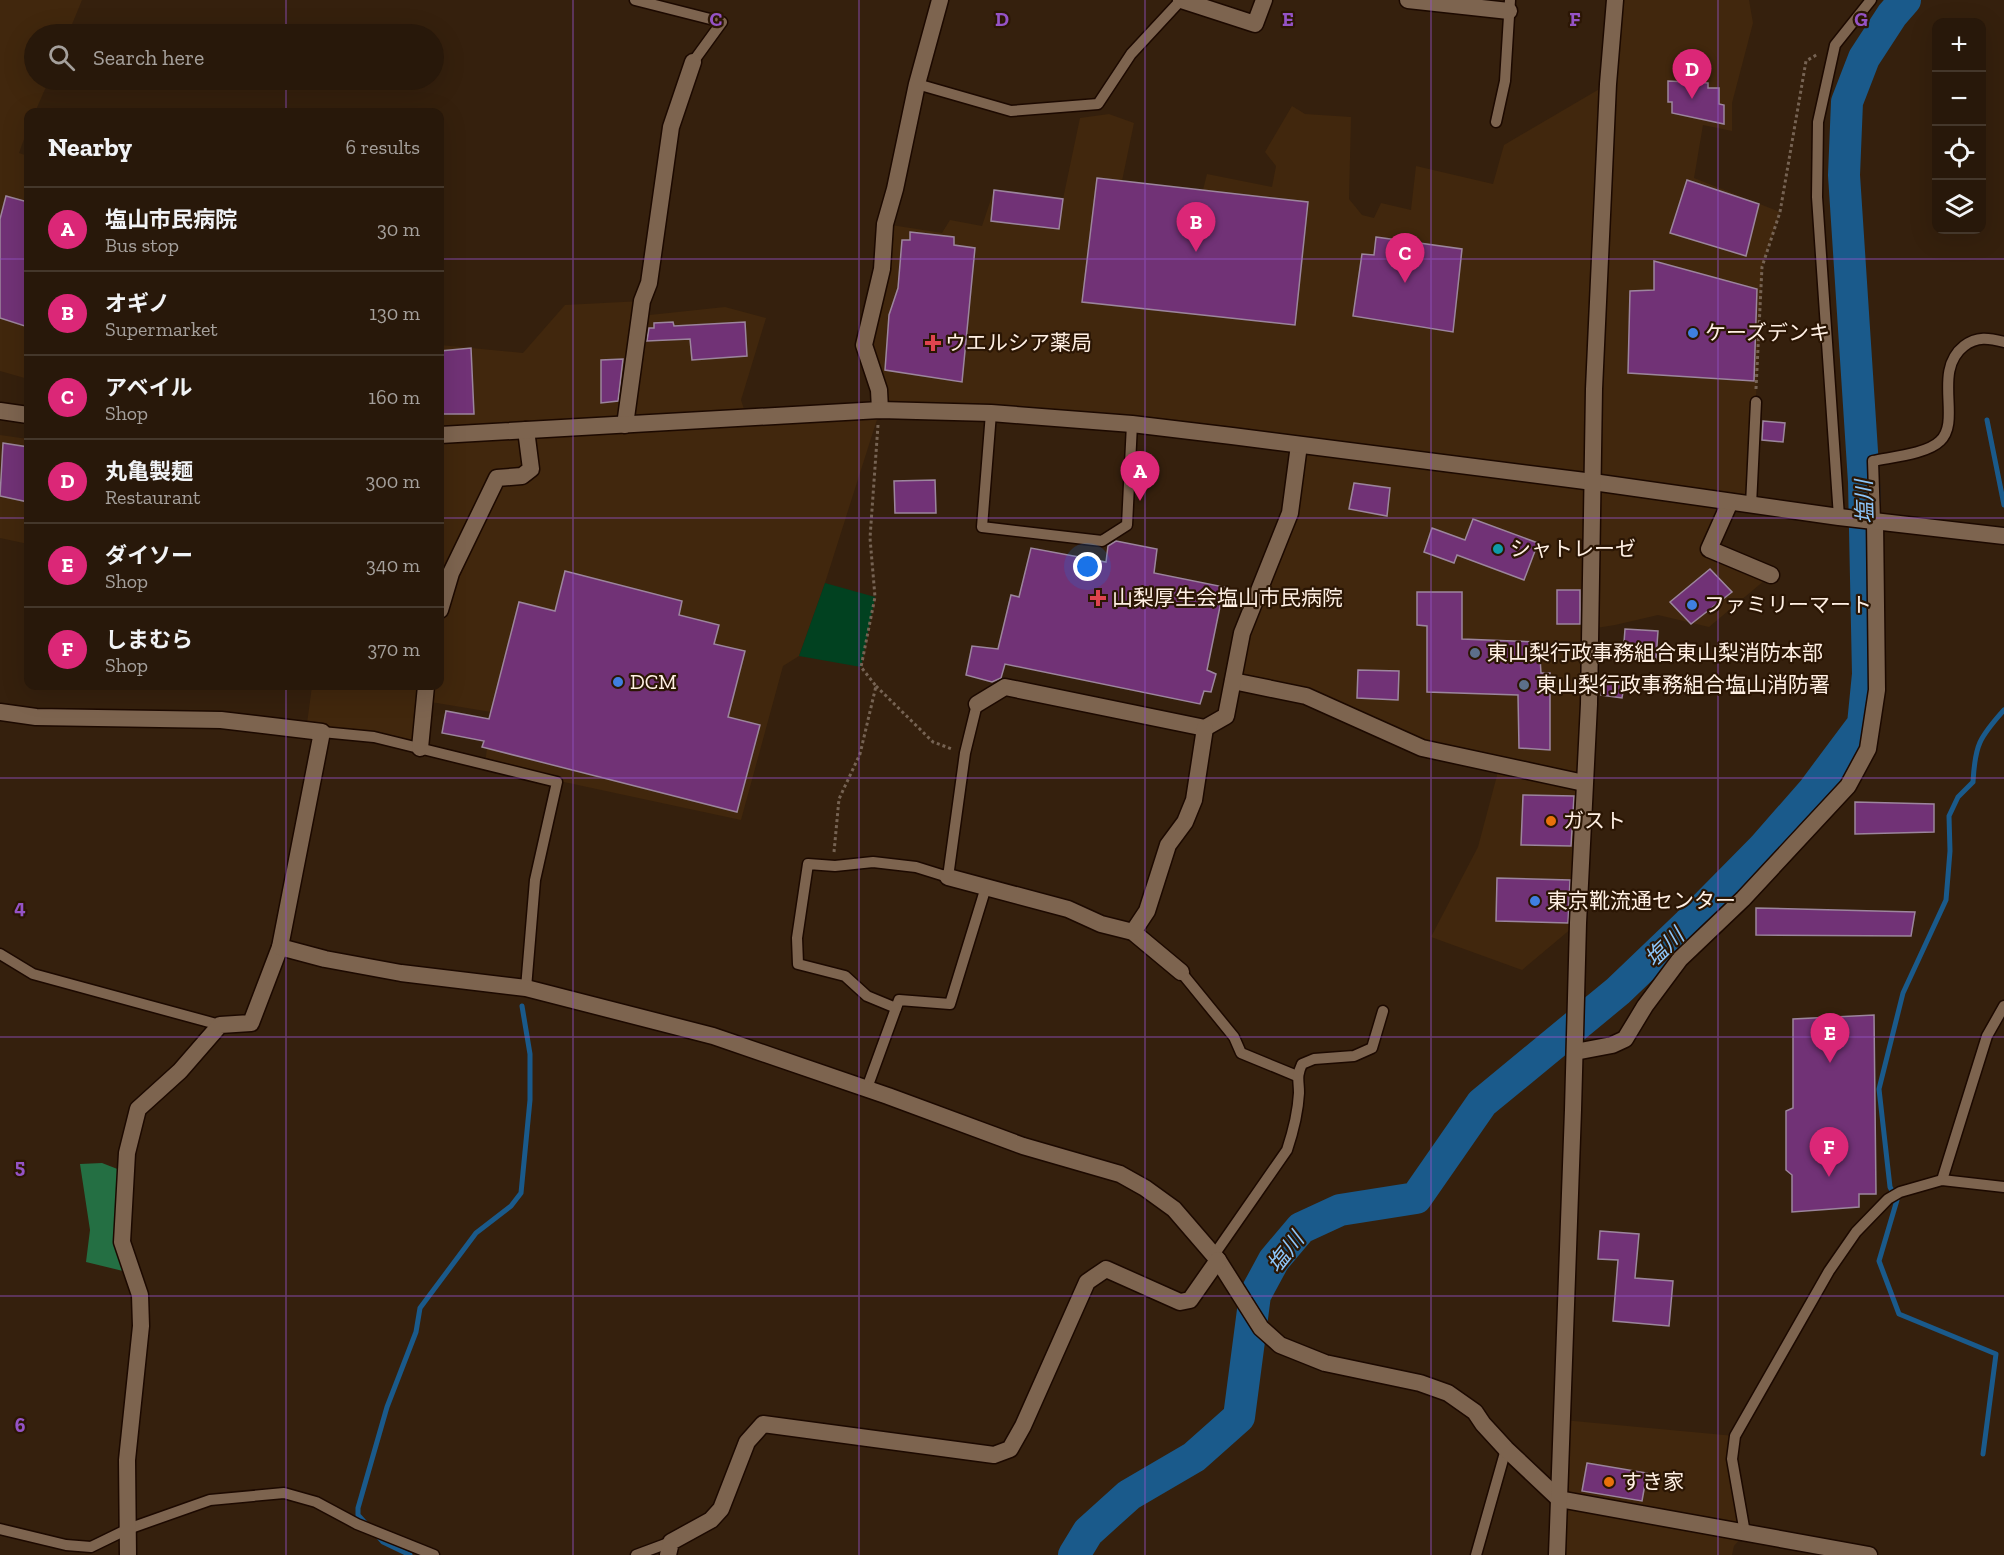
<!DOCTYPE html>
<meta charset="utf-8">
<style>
body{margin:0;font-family:"Zilla Slab","Noto Sans JP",serif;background:#342518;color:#f1f3f6}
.controls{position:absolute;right:18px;top:18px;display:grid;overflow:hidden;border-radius:12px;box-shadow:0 6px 24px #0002}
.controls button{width:54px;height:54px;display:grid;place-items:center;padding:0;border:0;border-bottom:2px solid #44372b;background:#28180a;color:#f1f3f6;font:30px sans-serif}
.you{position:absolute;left:1088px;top:567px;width:21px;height:21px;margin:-15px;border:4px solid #fff;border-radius:50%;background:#1a73e8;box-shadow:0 0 0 9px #1a73e833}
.badge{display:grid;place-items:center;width:39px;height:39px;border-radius:50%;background:#db2777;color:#fff;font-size:20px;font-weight:700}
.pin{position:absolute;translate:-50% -50px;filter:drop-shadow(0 2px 3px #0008)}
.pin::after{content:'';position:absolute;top:32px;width:21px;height:18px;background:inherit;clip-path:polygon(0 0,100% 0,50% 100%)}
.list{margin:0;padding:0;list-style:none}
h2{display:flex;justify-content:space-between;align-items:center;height:78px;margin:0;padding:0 24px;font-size:26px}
h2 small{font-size:20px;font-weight:400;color:#a5a09c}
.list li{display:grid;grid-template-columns:39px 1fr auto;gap:18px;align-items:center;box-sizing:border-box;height:84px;padding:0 24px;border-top:2px solid #44372b}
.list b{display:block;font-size:22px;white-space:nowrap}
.list p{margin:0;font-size:20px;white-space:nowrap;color:#a5a09c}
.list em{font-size:20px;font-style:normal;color:#a5a09c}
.icon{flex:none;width:33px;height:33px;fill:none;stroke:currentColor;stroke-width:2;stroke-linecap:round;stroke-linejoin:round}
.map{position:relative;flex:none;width:2004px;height:1555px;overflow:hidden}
.search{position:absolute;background:#28180a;box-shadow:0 6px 24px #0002;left:24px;top:24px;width:420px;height:66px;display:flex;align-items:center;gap:15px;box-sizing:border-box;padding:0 21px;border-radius:33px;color:#a5a09c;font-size:22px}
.panel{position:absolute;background:#28180a;box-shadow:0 6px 24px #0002;left:24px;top:108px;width:420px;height:582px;border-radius:12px}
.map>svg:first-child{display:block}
.built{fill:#41270d}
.green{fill:#014120}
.forest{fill:#246f43}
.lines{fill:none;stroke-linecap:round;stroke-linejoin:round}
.stream{stroke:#1a5a8b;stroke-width:5}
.river{stroke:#1a5a8b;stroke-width:32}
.building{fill:#713276;stroke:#9c859d;stroke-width:1.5}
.service-casing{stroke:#1c0900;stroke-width:13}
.minor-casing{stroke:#1c0900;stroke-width:19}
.tertiary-casing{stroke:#1c0900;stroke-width:19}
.path{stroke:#766353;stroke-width:3;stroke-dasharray:3 3;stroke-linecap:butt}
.service{stroke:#7d644f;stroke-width:10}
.minor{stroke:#7d644f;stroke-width:16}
.tertiary{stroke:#7d644f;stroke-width:16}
.grid{fill:none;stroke:#9553c6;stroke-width:1.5;stroke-opacity:0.55}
.shop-dot{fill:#3f7fe0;stroke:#2b1604;stroke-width:2}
.health-dot{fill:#e0444e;stroke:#2b1604;stroke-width:2}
.culture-dot{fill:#0f9aa8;stroke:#2b1604;stroke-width:2}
.service-dot{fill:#5c6f8a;stroke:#2b1604;stroke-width:2}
.food-dot{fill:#e8710a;stroke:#2b1604;stroke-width:2}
.labels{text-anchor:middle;stroke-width:4.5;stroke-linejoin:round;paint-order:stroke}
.poi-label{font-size:21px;fill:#fff0e4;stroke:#2b1604;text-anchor:start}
.water-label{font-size:22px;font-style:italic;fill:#8dc6fa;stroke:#2b1604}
.grid-label{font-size:20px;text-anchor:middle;font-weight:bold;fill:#9553c6;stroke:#2b1604;stroke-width:4.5;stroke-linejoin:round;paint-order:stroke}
</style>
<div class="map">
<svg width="2004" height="1555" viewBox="0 0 2004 1555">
<rect width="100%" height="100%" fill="#35200d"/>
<g class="built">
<path d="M0,0H82L68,34H34V80H49L35,112H28V128L19,153L28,156V379L0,371Z"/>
<path d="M1615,0H1749L1753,23L1732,103V131L1703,125L1694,178L1780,212L1762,267L1751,505L1730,502L1709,549L1771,575L1709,627L1658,615L1615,625L1590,629L1578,923L1522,970L1431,937L1478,847L1499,768L1554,785L1581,783L1422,748L1306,696L1233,681L1290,513L1299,445L880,410L825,583L799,656L783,666L741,820L485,765L491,712L425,701L420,748L306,731L312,686H440V345L523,353L565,305L642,301L640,316L725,307L766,318L741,400L747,418L879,410L864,345L885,224L942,233L950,220L982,226L994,190L1063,199L1080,118L1109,114L1134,123L1122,181L1203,190L1207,174L1272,187L1276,166L1265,152L1292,106L1305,114L1351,117L1349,199L1362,215L1374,218L1381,203L1411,210L1416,166L1493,184L1504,145L1608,84Z"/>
<path d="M0,435L28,439V544L0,538Z"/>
<path d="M1563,1420L1735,1436L1732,1459L1745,1533L1734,1546L1732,1555H1557Z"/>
</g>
<path class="green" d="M825,583L875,597L861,667L799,656Z"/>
<path class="forest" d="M102,1163L120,1170L124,1259L123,1271L86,1262L90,1230L80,1164Z"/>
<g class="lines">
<g class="stream">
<path d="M1987,420L2004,505"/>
<path d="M1983,1454L1996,1354L1899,1314L1879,1261L1897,1200L1890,1187L1879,1089L1903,993L1946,900L1950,851L1949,816L1958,797L1973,782C1975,745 1979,738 2004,710"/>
<path d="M368,1526L358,1515V1508L387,1407L416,1332L420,1308L476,1233L511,1206L521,1193L530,1100V1054L522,1006"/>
<path d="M377,1535L383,1542L410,1555"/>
</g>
<path class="river" d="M1074,1555L1088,1532L1129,1495L1194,1457L1239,1417L1255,1295L1274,1260L1301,1228L1340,1210L1416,1198L1482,1103L1618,991L1688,924L1763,848L1813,791L1863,724L1868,674L1864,482L1844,175L1847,102L1864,58L1892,15L1905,0"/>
</g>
<g class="building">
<path d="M1668,81L1708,83V88H1719V104L1724,105V124L1672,113V102H1668Z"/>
<path d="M1097,178L1308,202L1295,325L1082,302Z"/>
<path d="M1687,180L1759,204L1746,256L1670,233Z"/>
<path d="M994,190L1063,199L1059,229L991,221Z"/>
<path d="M6,196L28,202V327L0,318V219Z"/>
<path d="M910,232L954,237V245L975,248L962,382L885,370L889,315L898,288L902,240H910Z"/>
<path d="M1376,237L1462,249L1453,332L1353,316L1362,254L1374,255Z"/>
<path d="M1654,261L1757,289L1754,381L1628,373L1630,291L1654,290Z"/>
<path d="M673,322L674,326L745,322L747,356L692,360L690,339L647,341L649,328H654V323Z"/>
<path d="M471,348L474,414H440V351Z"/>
<path d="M623,359L618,401L601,403V360Z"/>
<path d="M1763,421L1785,423L1783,442L1762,440Z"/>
<path d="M3,443L28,447V502L0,496Z"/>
<path d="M935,480L936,513H895L894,481Z"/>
<path d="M1354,483L1390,488L1387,516L1349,509Z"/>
<path d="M1473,519L1538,543L1524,580L1457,555L1454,563L1424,552L1432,528L1465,540Z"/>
<path d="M1116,541L1157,549L1154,573L1224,587L1207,670L1216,674L1211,692L1204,691L1200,704L1005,664L1001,678L992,682L966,675L972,646L998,649L1011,595L1019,597L1031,548L1106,562L1108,546Z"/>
<path d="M1710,569L1732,592L1691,624L1670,602Z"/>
<path d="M565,571L682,601L679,615L719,625L714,644L745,651L728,717L760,725L737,812L482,747L484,741L442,733L446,711L489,719L519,602L555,611Z"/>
<rect x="1557" y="590" width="23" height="34"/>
<path d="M1417,592H1462V639L1539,642L1541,673H1550V750L1519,748L1518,695L1427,692V626L1417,625Z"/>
<path d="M1625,629L1658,631L1656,659L1623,656Z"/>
<path d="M1358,670L1399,671L1398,700L1357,698Z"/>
<path d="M1604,677L1625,679L1622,698L1601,695Z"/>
<path d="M1523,795L1574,796L1571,846L1521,845Z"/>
<path d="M1855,802L1934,804V832L1855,834Z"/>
<path d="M1497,878L1570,880L1568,923L1496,921Z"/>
<path d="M1756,908L1915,912L1911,936L1756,935Z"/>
<path d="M1874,1015L1876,1194H1859V1207L1792,1212V1175L1786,1170V1111L1793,1108V1019Z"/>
<path d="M1600,1231L1639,1234L1635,1278L1673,1281L1669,1326L1613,1321L1618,1260L1598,1259Z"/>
<path d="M1587,1463L1647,1473L1642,1501L1582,1491Z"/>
</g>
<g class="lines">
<defs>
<g id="service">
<path d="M635,0L722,22L693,62"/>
<path d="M917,84L1011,111L1098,104L1131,54L1181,0"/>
<path d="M1496,122L1505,81L1510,0"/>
<path d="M991,413L982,527L1102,541L1127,525L1132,424"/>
<path d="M1751,505L1756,402"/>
<path d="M1839,517L1817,197L1818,122L1835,45L1871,0"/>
<path d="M1875,521L1873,461C1891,457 1927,454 1940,441C1962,421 1932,371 1964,346C1977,336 1989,338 2004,342"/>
<path d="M322,732L374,737L557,782L535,880L526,988"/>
<path d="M0,954L33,974L220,1025"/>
<path d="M1181,972L1234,1037L1241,1053L1297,1076"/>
<path d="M896,1008L867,996L845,976L798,964L797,938L808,864L835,866L873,862L916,867L948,877L965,753L977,704"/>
<path d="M867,1088L899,1000L950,1004L986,887"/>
<path d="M1942,1180L1987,1036L2004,1006"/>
<path d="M1214,1255L1287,1150C1293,1132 1298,1112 1299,1093C1299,1080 1296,1077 1302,1064L1314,1059L1354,1056L1372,1048L1383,1011"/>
<path d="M0,1529L66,1545L91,1547L128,1529L210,1500L284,1493L316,1502L357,1524L434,1555"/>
<path d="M1745,1533L1732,1459L1735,1436L1829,1271L1856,1232L1888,1199L1900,1192L1942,1180L2004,1187"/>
<path d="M636,1555L671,1542"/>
<path d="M1476,1555L1506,1449"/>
</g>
<g id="minor">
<path d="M1181,0L1255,24L1264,0"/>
<path d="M1408,0L1509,11"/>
<path d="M880,410L879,390L864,345L882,269L885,224L895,189L917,84L940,0"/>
<path d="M625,425L642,301L649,283L671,127L693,62"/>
<path d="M1730,502L1709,549L1771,575"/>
<path d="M440,610L451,573L497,478L522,476L531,469L526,430"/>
<path d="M1233,681L1306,696L1422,748L1584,783"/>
<path d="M977,704L1005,687L1205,728L1226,716L1242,633L1290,513L1299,445"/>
<path d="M0,712L36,717L221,720L322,732L280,947L251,1023L220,1025L180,1071L138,1109L127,1153L122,1242L140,1295L141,1326L127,1460L128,1555"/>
<path d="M420,748L426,686"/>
<path d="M948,877L1068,909L1101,924L1133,932L1181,972"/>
<path d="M1133,932L1147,911L1168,845L1185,822L1194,800L1205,728"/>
<path d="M280,947L325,959L401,973L526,988L713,1036L888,1096L1023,1146L1120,1174L1145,1188L1174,1209L1218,1260L1261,1328L1280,1345L1325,1363L1420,1383L1448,1393L1475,1412L1483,1424L1506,1449L1559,1499L1869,1555"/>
<path d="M1575,1052L1612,1045L1625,1039L1645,1006L1680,959L1743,899L1848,786L1868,749L1877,690L1875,521"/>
<path d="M668,1555L671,1542L711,1520L721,1509L747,1442L763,1424L994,1455L1010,1449L1023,1426L1087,1282L1106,1269L1180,1302L1190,1300L1218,1260"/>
</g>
<g id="tertiary">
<path d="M0,411L28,415"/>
<path d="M440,435L880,410L991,413L1132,424L1232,436L1593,482L1839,517L2004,536"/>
<path d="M1557,1555L1573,1110L1578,923L1589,704L1594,389L1608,84L1615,0"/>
</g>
</defs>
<use href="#service" class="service-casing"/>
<use href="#minor" class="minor-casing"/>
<use href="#tertiary" class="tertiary-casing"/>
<g class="path">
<path d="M1756,389L1762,267L1780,212L1806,61L1818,54"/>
<path d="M876,686L933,742L952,749"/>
<path d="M834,852L839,799L860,754L876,686L861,667L875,597L870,538L878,425"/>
</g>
<use href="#service" class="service"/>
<use href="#minor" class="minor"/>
<use href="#tertiary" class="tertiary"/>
</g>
<path class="grid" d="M286,0V34M573,0V1555M859,0V1555M1145,0V1555M1431,0V1555M1718,0V1555M286,80V112M0,259H28M440,259H2004M0,518H28M440,518H2004M286,686V1555M0,778H2004M0,1037H2004M0,1296H2004"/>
<g class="shop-dot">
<circle cx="1693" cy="333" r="6"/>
<circle cx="1692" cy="605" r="6"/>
<circle cx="618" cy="682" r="6"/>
<circle cx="1535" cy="901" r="6"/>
</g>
<g class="health-dot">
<path d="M930 334h6v6h6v6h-6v6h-6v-6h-6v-6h6z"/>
<path d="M1095 589h6v6h6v6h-6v6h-6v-6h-6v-6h6z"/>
</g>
<circle class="culture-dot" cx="1498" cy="549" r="6"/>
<g class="service-dot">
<circle cx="1475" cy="653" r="6"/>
<circle cx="1524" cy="685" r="6"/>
</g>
<g class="food-dot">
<circle cx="1551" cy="821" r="6"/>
<circle cx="1609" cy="1482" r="6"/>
</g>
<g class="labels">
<g class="poi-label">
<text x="1705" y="340">ケーズデンキ</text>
<text x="945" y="350">ウエルシア薬局</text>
<text x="1510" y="556">シャトレーゼ</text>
<text x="1112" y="605">山梨厚生会塩山市民病院</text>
<text x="1704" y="612">ファミリーマート</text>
<text x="1487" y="660">東山梨行政事務組合東山梨消防本部</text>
<text x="630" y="689">DCM</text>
<text x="1536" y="692">東山梨行政事務組合塩山消防署</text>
<text x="1563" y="828">ガスト</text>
<text x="1547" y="908">東京靴流通センター</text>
<text x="1621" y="1489">すき家</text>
</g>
<g class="water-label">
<text transform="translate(1864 502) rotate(-92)" y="8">塩川</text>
<text transform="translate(1664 947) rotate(-44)" y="8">塩川</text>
<text transform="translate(1285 1252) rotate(-52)" y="8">塩川</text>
</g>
</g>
<g class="grid-label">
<text x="716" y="26">C</text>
<text x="1002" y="26">D</text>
<text x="1288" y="26">E</text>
<text x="1575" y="26">F</text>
<text x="1861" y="26">G</text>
<text x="20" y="914">4</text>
<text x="20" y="1173">5</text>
<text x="20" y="1432">6</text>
</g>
</svg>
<div class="controls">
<button>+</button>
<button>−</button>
<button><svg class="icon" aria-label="locate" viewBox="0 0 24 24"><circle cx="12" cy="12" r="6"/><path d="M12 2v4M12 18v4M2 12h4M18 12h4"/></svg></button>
<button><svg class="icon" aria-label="layers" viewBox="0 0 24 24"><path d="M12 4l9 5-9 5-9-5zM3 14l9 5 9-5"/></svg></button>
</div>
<div class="you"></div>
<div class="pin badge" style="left:1140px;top:501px">A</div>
<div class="pin badge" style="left:1196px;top:252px">B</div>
<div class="pin badge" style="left:1405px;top:283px">C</div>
<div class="pin badge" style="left:1692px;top:99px">D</div>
<div class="pin badge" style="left:1830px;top:1063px">E</div>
<div class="pin badge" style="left:1829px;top:1177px">F</div>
<div class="search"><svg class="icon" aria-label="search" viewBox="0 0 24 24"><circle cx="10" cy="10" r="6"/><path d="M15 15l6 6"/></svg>Search here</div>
<section class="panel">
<h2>Nearby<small>6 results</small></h2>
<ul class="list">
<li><span class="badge">A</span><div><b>塩山市民病院</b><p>Bus stop</p></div><em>30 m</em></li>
<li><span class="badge">B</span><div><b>オギノ</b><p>Supermarket</p></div><em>130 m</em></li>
<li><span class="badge">C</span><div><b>アベイル</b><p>Shop</p></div><em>160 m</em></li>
<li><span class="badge">D</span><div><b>丸亀製麺</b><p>Restaurant</p></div><em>300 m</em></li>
<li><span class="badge">E</span><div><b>ダイソー</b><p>Shop</p></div><em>340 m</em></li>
<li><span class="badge">F</span><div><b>しまむら</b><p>Shop</p></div><em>370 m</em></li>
</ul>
</section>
</div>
